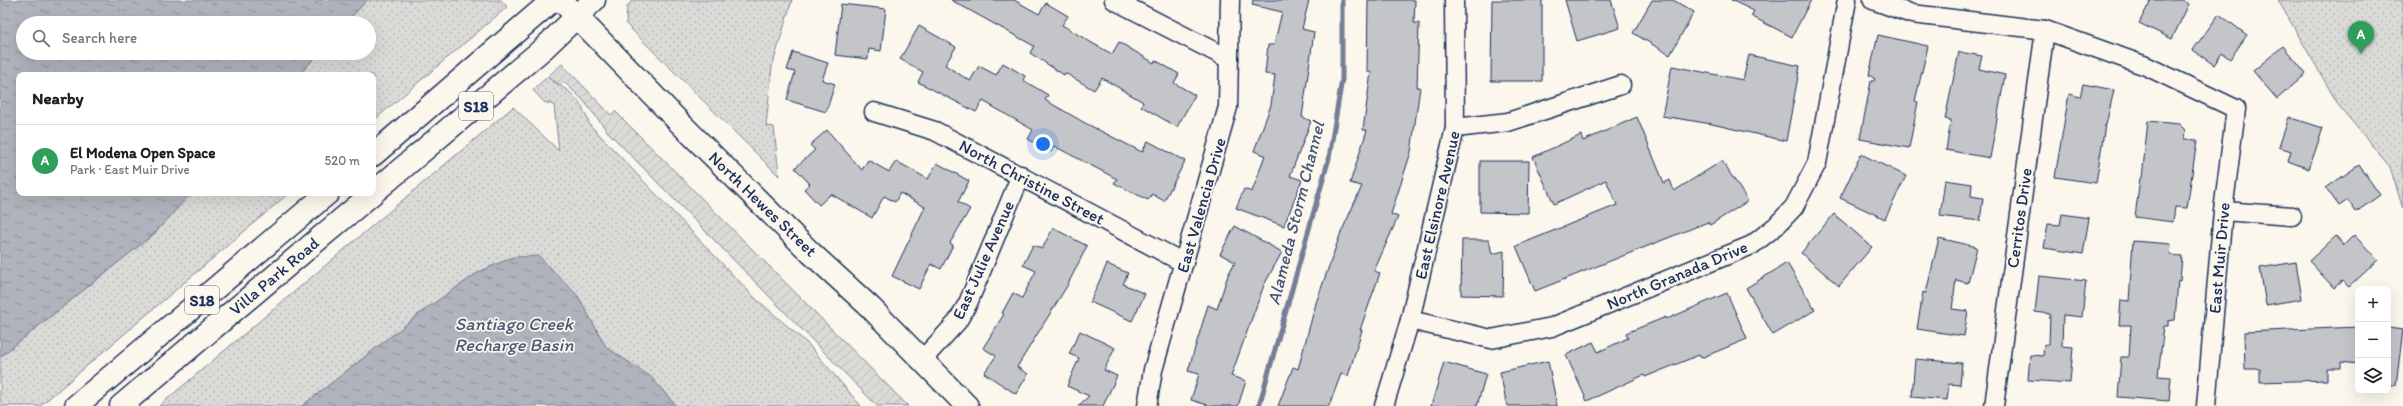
<!DOCTYPE html>
<meta charset="utf-8">
<style>
body{margin:0;font-family:Itim,sans-serif;background:#f2f2f2;color:#202124}
.controls{position:absolute;right:12px;bottom:12px;display:grid;overflow:hidden;border-radius:8px;box-shadow:0 4px 16px #0002}
.controls button{width:36px;height:36px;display:grid;place-items:center;padding:0;border:0;border-bottom:1px solid #e0e0e0;background:#fff;color:#202124;font:20px sans-serif}
.you{position:absolute;left:1043px;top:144px;width:14px;height:14px;margin:-10px;border:3px solid #fff;border-radius:50%;background:#1a73e8;box-shadow:0 0 0 6px #1a73e833}
.badge{display:grid;place-items:center;width:26px;height:26px;border-radius:50%;background:#d1495b;color:#fff;font-size:13px;font-weight:700}
.pin{position:absolute;translate:-50% -33px;filter:drop-shadow(0 1px 2px #0008)}
.pin::after{content:'';position:absolute;top:21px;width:14px;height:12px;background:inherit;clip-path:polygon(0 0,100% 0,50% 100%)}
.list{margin:0;padding:0;list-style:none}
h2{display:flex;justify-content:space-between;align-items:center;height:52px;margin:0;padding:0 16px;font-size:17px}
h2 small{font-size:13px;font-weight:400;color:#757577}
.list li{display:grid;grid-template-columns:26px 1fr auto;gap:12px;align-items:center;box-sizing:border-box;height:72px;padding:0 16px;border-top:1px solid #e0e0e0}
.list b{display:block;font-size:15px;white-space:nowrap}
.list p{margin:0;font-size:13px;white-space:nowrap;color:#757577}
.list em{font-size:13px;font-style:normal;color:#757577}
.icon{flex:none;width:22px;height:22px;fill:none;stroke:currentColor;stroke-width:2;stroke-linecap:round;stroke-linejoin:round}
.map{position:relative;flex:none;width:2403px;height:406px;overflow:hidden}
.search{position:absolute;background:#fff;box-shadow:0 4px 16px #0002;left:16px;top:16px;width:360px;height:44px;display:flex;align-items:center;gap:10px;box-sizing:border-box;padding:0 14px;border-radius:22px;color:#757577;font-size:15px}
.panel{position:absolute;background:#fff;box-shadow:0 4px 16px #0002;left:16px;top:72px;width:360px;height:124px;border-radius:8px}
.map>svg:first-child{display:block}
.grass{fill:url(#grass-dots);stroke:#7a849a}
.garden{fill:url(#garden-furrows);stroke:#7a849a}
.water{fill:url(#water-ripples);stroke:#747e96}
.lines{fill:none;stroke-linecap:round;stroke-linejoin:round}
.stream{stroke:#747e96;stroke-width:5}
.building{fill:#c3c5c9;stroke:#1b2f5e}
.minor-casing{stroke:#1b2f5e;stroke-width:21}
.secondary-casing{stroke:#1b2f5e;stroke-width:25}
.primary-casing{stroke:#1b2f5e;stroke-width:25}
.minor{stroke:#fbf7ec;stroke-width:18}
.secondary{stroke:#fbf7ec;stroke-width:22}
.primary{stroke:#fbf7ec;stroke-width:22}
.labels{text-anchor:middle;stroke-width:3.5;stroke-linejoin:round;paint-order:stroke}
.shield{fill:#fbf7ec;stroke:#5e6b89;stroke-width:1}
.shield-label{font-size:16px;font-weight:bold;fill:#1b2f5e}
.street-label{font-size:17px;fill:#1b2f5e;stroke:#fbf7ec}
.water-label{font-size:18px;font-style:italic;fill:#47577a;stroke:#fbf7ec}
</style>
<div class="map">
<svg width="2403" height="406" viewBox="0 0 2403 406">
<defs>
<pattern id="grass-dots" width="8" height="8" patternUnits="userSpaceOnUse"><rect width="8" height="8" fill="#dadad7"/><path d="M2 2h.1M6 6h.1" fill="none" stroke="#babbbb" stroke-width="1.8" stroke-linecap="round"/></pattern>
<pattern id="garden-furrows" width="10" height="10" patternUnits="userSpaceOnUse"><rect width="10" height="10" fill="#dadad7"/><path d="M-1 1l2-2M0 10L10 0M9 11l2-2" fill="none" stroke="#babbbb"/></pattern>
<pattern id="water-ripples" width="26" height="14" patternUnits="userSpaceOnUse"><rect width="26" height="14" fill="#afb3bb"/><path d="M2 4q2-2 4 0t4 0M15 11q2-2 4 0t4 0" fill="none" stroke="#8e929b"/></pattern>
</defs>
<rect width="100%" height="100%" fill="#fbf7ec"/>
<filter id="ink" filterUnits="userSpaceOnUse"><feTurbulence type="fractalNoise" baseFrequency=".025" numOctaves="2"/><feDisplacementMap in="SourceGraphic" scale="8" xChannelSelector="R" yChannelSelector="G"/><feConvolveMatrix kernelMatrix="1 2 1 2 8 2 1 2 1" color-interpolation-filters="sRGB"/></filter>
<g filter="url(#ink)">
<g class="grass">
<path d="M367,0H501L507,7L373,121V75H299L319,53H369V23H346Z"/>
<path d="M633,0H792L772,67L766,126L774,127L779,176L626,24L627,6Z"/>
<path d="M2278,0H2403V209L2390,167L2339,106Z"/>
<path d="M547,77C574,95 577,93 590,125L754,297L808,344L861,406H676L651,377L606,347L578,296L513,257L479,272L427,308L302,406H159L513,107L559,151L554,105L544,102L533,90Z"/>
<path d="M191,193H289L40,406H0V357L155,233Z"/>
</g>
<path class="garden" d="M562,64L611,115L615,111L908,406H877L608,132L583,100L564,82L560,85L547,77Z"/>
<g class="water">
<path d="M0,0H367L346,23H23V53H319L299,75H19V193H191L155,233L0,357Z"/>
<path d="M539,256L578,296L606,347L651,377L676,406H302L427,308L479,272L513,257Z"/>
</g>
<g class="lines">
<path class="stream" d="M1259,406L1329,158L1342,79V0"/>
</g>
<g class="building">
<path d="M951,0H1014L1039,14L1046,3L1068,16L1062,25L1092,43L1112,54L1119,42L1154,63L1155,60L1179,74L1174,83L1195,95L1177,127L1141,106L1143,102L1102,78L1094,90L1065,73L1064,75L1030,53L1034,46Z"/>
<path d="M1253,0H1309L1302,29L1314,32L1302,117L1311,121L1290,176L1302,180L1284,226L1236,208L1244,189L1252,192L1265,155L1254,151L1271,105L1275,75L1265,74L1268,45H1274L1282,12L1252,5Z"/>
<path d="M1368,0H1415L1414,23H1419L1417,87H1420L1411,152L1391,214L1398,217L1374,271L1380,273L1360,330H1362L1348,376L1341,374L1329,406H1278L1293,367L1298,369L1316,303L1340,235L1362,186L1350,183L1367,130H1363L1371,72H1367Z"/>
<path d="M1492,0H1542V81H1491Z"/>
<path d="M1565,0H1611L1620,28L1577,41Z"/>
<path d="M1652,0H1673L1694,12L1670,55L1633,33Z"/>
<path d="M1731,0H1811L1792,37L1751,16L1754,11Z"/>
<path d="M2151,0H2182L2189,4L2172,39L2139,23Z"/>
<path d="M841,4L886,9L881,51L869,49L868,59L835,55Z"/>
<path d="M2219,14L2247,35L2230,59L2222,53L2214,65L2193,50Z"/>
<path d="M919,26L956,47L945,65L970,81L979,66L996,75L1003,63L1025,76L1023,80L1048,95L1045,100L1085,123L1142,152L1148,141L1185,161L1164,201L1152,194L1148,200L1114,183L1117,179L1054,146L1051,152L1028,139L1033,130L983,101L976,112L918,82L923,72L900,59Z"/>
<path d="M1878,35L1928,46L1915,101L1918,102L1909,148L1860,139L1871,81H1874L1875,79L1869,75Z"/>
<path d="M2283,46L2306,74L2277,99L2253,71Z"/>
<path d="M793,52L828,63L822,80L835,84L826,112L787,100L795,72L787,70Z"/>
<path d="M1959,52L1982,56L1979,69L2005,75L1990,158L1946,150L1951,120L1945,119Z"/>
<path d="M1749,55L1800,66L1786,141L1712,124L1662,116L1672,66L1743,80Z"/>
<path d="M2083,84L2114,90L2106,125H2105L2096,183L2055,177L2069,94L2080,97Z"/>
<path d="M1637,117L1664,183L1670,180L1674,191L1722,161L1748,201L1710,225L1708,222L1535,291L1516,246L1617,205L1606,180L1554,204L1533,157L1581,135L1583,141Z"/>
<path d="M2289,117L2323,128L2309,169L2288,161L2291,151L2279,147Z"/>
<path d="M2148,121L2179,124L2185,130L2184,139L2197,140L2187,208L2175,207L2173,222L2135,217L2140,178H2142Z"/>
<path d="M827,130L862,170L868,160L889,172L896,161L928,179L937,163L969,181L958,202L970,209L950,243L953,245L941,269L931,264L919,289L892,276L925,207L900,193L895,202L884,196L872,218L831,194L819,205L804,189L810,184L795,168L815,150L810,145Z"/>
<path d="M1861,154L1906,176L1885,219L1840,198Z"/>
<path d="M1480,161H1529L1528,213L1480,212Z"/>
<path d="M2359,165L2380,195L2356,212L2348,200L2339,206L2326,188Z"/>
<path d="M1945,180L1972,184L1971,196L1983,198L1980,221L1940,216Z"/>
<path d="M1834,214L1872,247L1839,286L1801,253Z"/>
<path d="M2062,214L2089,218L2083,254L2044,248L2048,224L2060,225Z"/>
<path d="M1235,226L1282,252L1264,285L1231,376L1246,381L1238,406H1211L1191,400L1199,374L1188,371L1208,305L1217,309L1228,275L1235,262L1220,254Z"/>
<path d="M1053,228L1087,246L1067,286L1017,367L1028,374L1016,394L984,373L996,356L983,348L1004,314L1002,313L1013,293L1022,298L1036,271L1023,265L1033,245L1042,249Z"/>
<path d="M2354,235L2378,260L2349,287L2342,281L2334,288L2309,261L2336,236L2344,245Z"/>
<path d="M1939,238L1977,247L1968,283L1956,280L1952,309L1968,311L1964,336L1917,329L1923,292L1926,293Z"/>
<path d="M1462,240H1489L1492,254L1504,251L1503,296L1461,295Z"/>
<path d="M2133,241L2171,244L2170,255L2182,256L2180,281L2178,280L2175,320L2168,321V326H2164L2158,376L2171,377L2169,401L2118,397L2121,357H2129L2131,325H2119L2121,300L2129,301Z"/>
<path d="M2296,262L2302,299L2266,305L2260,268Z"/>
<path d="M1787,263L1815,310L1773,335L1746,288Z"/>
<path d="M1107,264L1128,273L1123,284L1145,294L1132,321L1090,302Z"/>
<path d="M2039,276L2086,281L2082,317L2063,315L2062,346L2073,347L2070,383L2028,380L2030,355L2043,356L2044,344L2049,345L2050,314L2035,312Z"/>
<path d="M1727,293L1747,339L1701,358L1699,355L1645,377L1644,375L1587,401L1566,355L1593,342L1598,352L1628,338L1626,333L1666,317L1667,319Z"/>
<path d="M2358,327V364L2341,362V368H2327V380L2260,382V369H2245L2244,332Z"/>
<path d="M2388,328L2403,330L2396,385H2388Z"/>
<path d="M1080,331L1115,348L1104,370L1117,376L1103,406H1078L1089,396L1067,386L1079,358L1069,354Z"/>
<path d="M1915,359L1962,363L1960,385L1949,384L1947,400L1912,397Z"/>
<path d="M1548,361L1557,406H1507L1500,372Z"/>
<path d="M1444,362L1486,374L1477,406H1431Z"/>
</g>
<g class="lines">
<defs>
<g id="minor">
<path d="M1114,0L1229,59"/>
<path d="M1873,0L1912,14L2045,30L2146,66L2236,109L2223,211L2206,406"/>
<path d="M874,112L935,131L1184,263"/>
<path d="M1455,128L1508,122L1621,85"/>
<path d="M2223,211L2292,216"/>
<path d="M1410,320L1491,339L1552,327L1752,245L1776,226L1794,207L1817,163L1847,0"/>
<path d="M923,359L957,322L968,303L1021,175"/>
<path d="M1147,406L1153,370L1228,107L1230,0"/>
<path d="M1384,406L1410,320L1455,128L1454,0"/>
<path d="M1994,406L2045,30"/>
</g>
<path id="secondary" d="M561,0L681,124L811,253L871,308L967,406"/>
<g id="primary">
<path d="M373,155L553,0"/>
<path d="M373,193L544,48L594,0"/>
<path d="M76,406L328,193"/>
<path d="M121,406L373,193"/>
</g>
</defs>
<use href="#minor" class="minor-casing"/>
<use href="#secondary" class="secondary-casing"/>
<use href="#primary" class="primary-casing"/>
<use href="#minor" class="minor"/>
<use href="#secondary" class="secondary"/>
<use href="#primary" class="primary"/>
</g>
</g>
<g class="labels">
<g class="shield">
<rect x="459" y="92" width="34" height="28" rx="3"/>
<rect x="185" y="286" width="34" height="28" rx="3"/>
</g>
<g class="shield-label">
<text x="476" y="112">S18</text>
<text x="202" y="306">S18</text>
</g>
<g class="street-label">
<text transform="translate(1032 182) rotate(28)" y="6">North Christine Street</text>
<text transform="translate(763 204) rotate(44)" y="6">North Hewes Street</text>
<text transform="translate(1201 205) rotate(-74)" y="6">East Valencia Drive</text>
<text transform="translate(1437 205) rotate(-77)" y="6">East Elsinore Avenue</text>
<text transform="translate(2019 218) rotate(-82)" y="6">Cerritos Drive</text>
<text transform="translate(2219 258) rotate(-85)" y="6">East Muir Drive</text>
<text transform="translate(983 260) rotate(-66)" y="6">East Julie Avenue</text>
<text transform="translate(1677 275) rotate(-23)" y="6">North Granada Drive</text>
<text transform="translate(274 276) rotate(-40)" y="6">Villa Park Road</text>
</g>
<g class="water-label">
<text transform="translate(1296 213) rotate(-76)" y="6">Alameda Storm Channel</text>
<text x="514" y="330">Santiago Creek<tspan x="514" dy="21">Recharge Basin</tspan></text>
</g>
</g>
</svg>
<div class="controls">
<button>+</button>
<button>−</button>
<button><svg class="icon" aria-label="layers" viewBox="0 0 24 24"><path d="M12 4l9 5-9 5-9-5zM3 14l9 5 9-5"/></svg></button>
</div>
<div class="you"></div>
<div class="pin badge" style="left:2361px;top:54px;background:#2e9e5b">A</div>
<div class="search"><svg class="icon" aria-label="search" viewBox="0 0 24 24"><circle cx="10" cy="10" r="6"/><path d="M15 15l6 6"/></svg>Search here</div>
<section class="panel">
<h2>Nearby<small></small></h2>
<ul class="list">
<li><span class="badge" style="background:#2e9e5b">A</span><div><b>El Modena Open Space</b><p>Park · East Muir Drive</p></div><em>520 m</em></li>
</ul>
</section>
</div>
